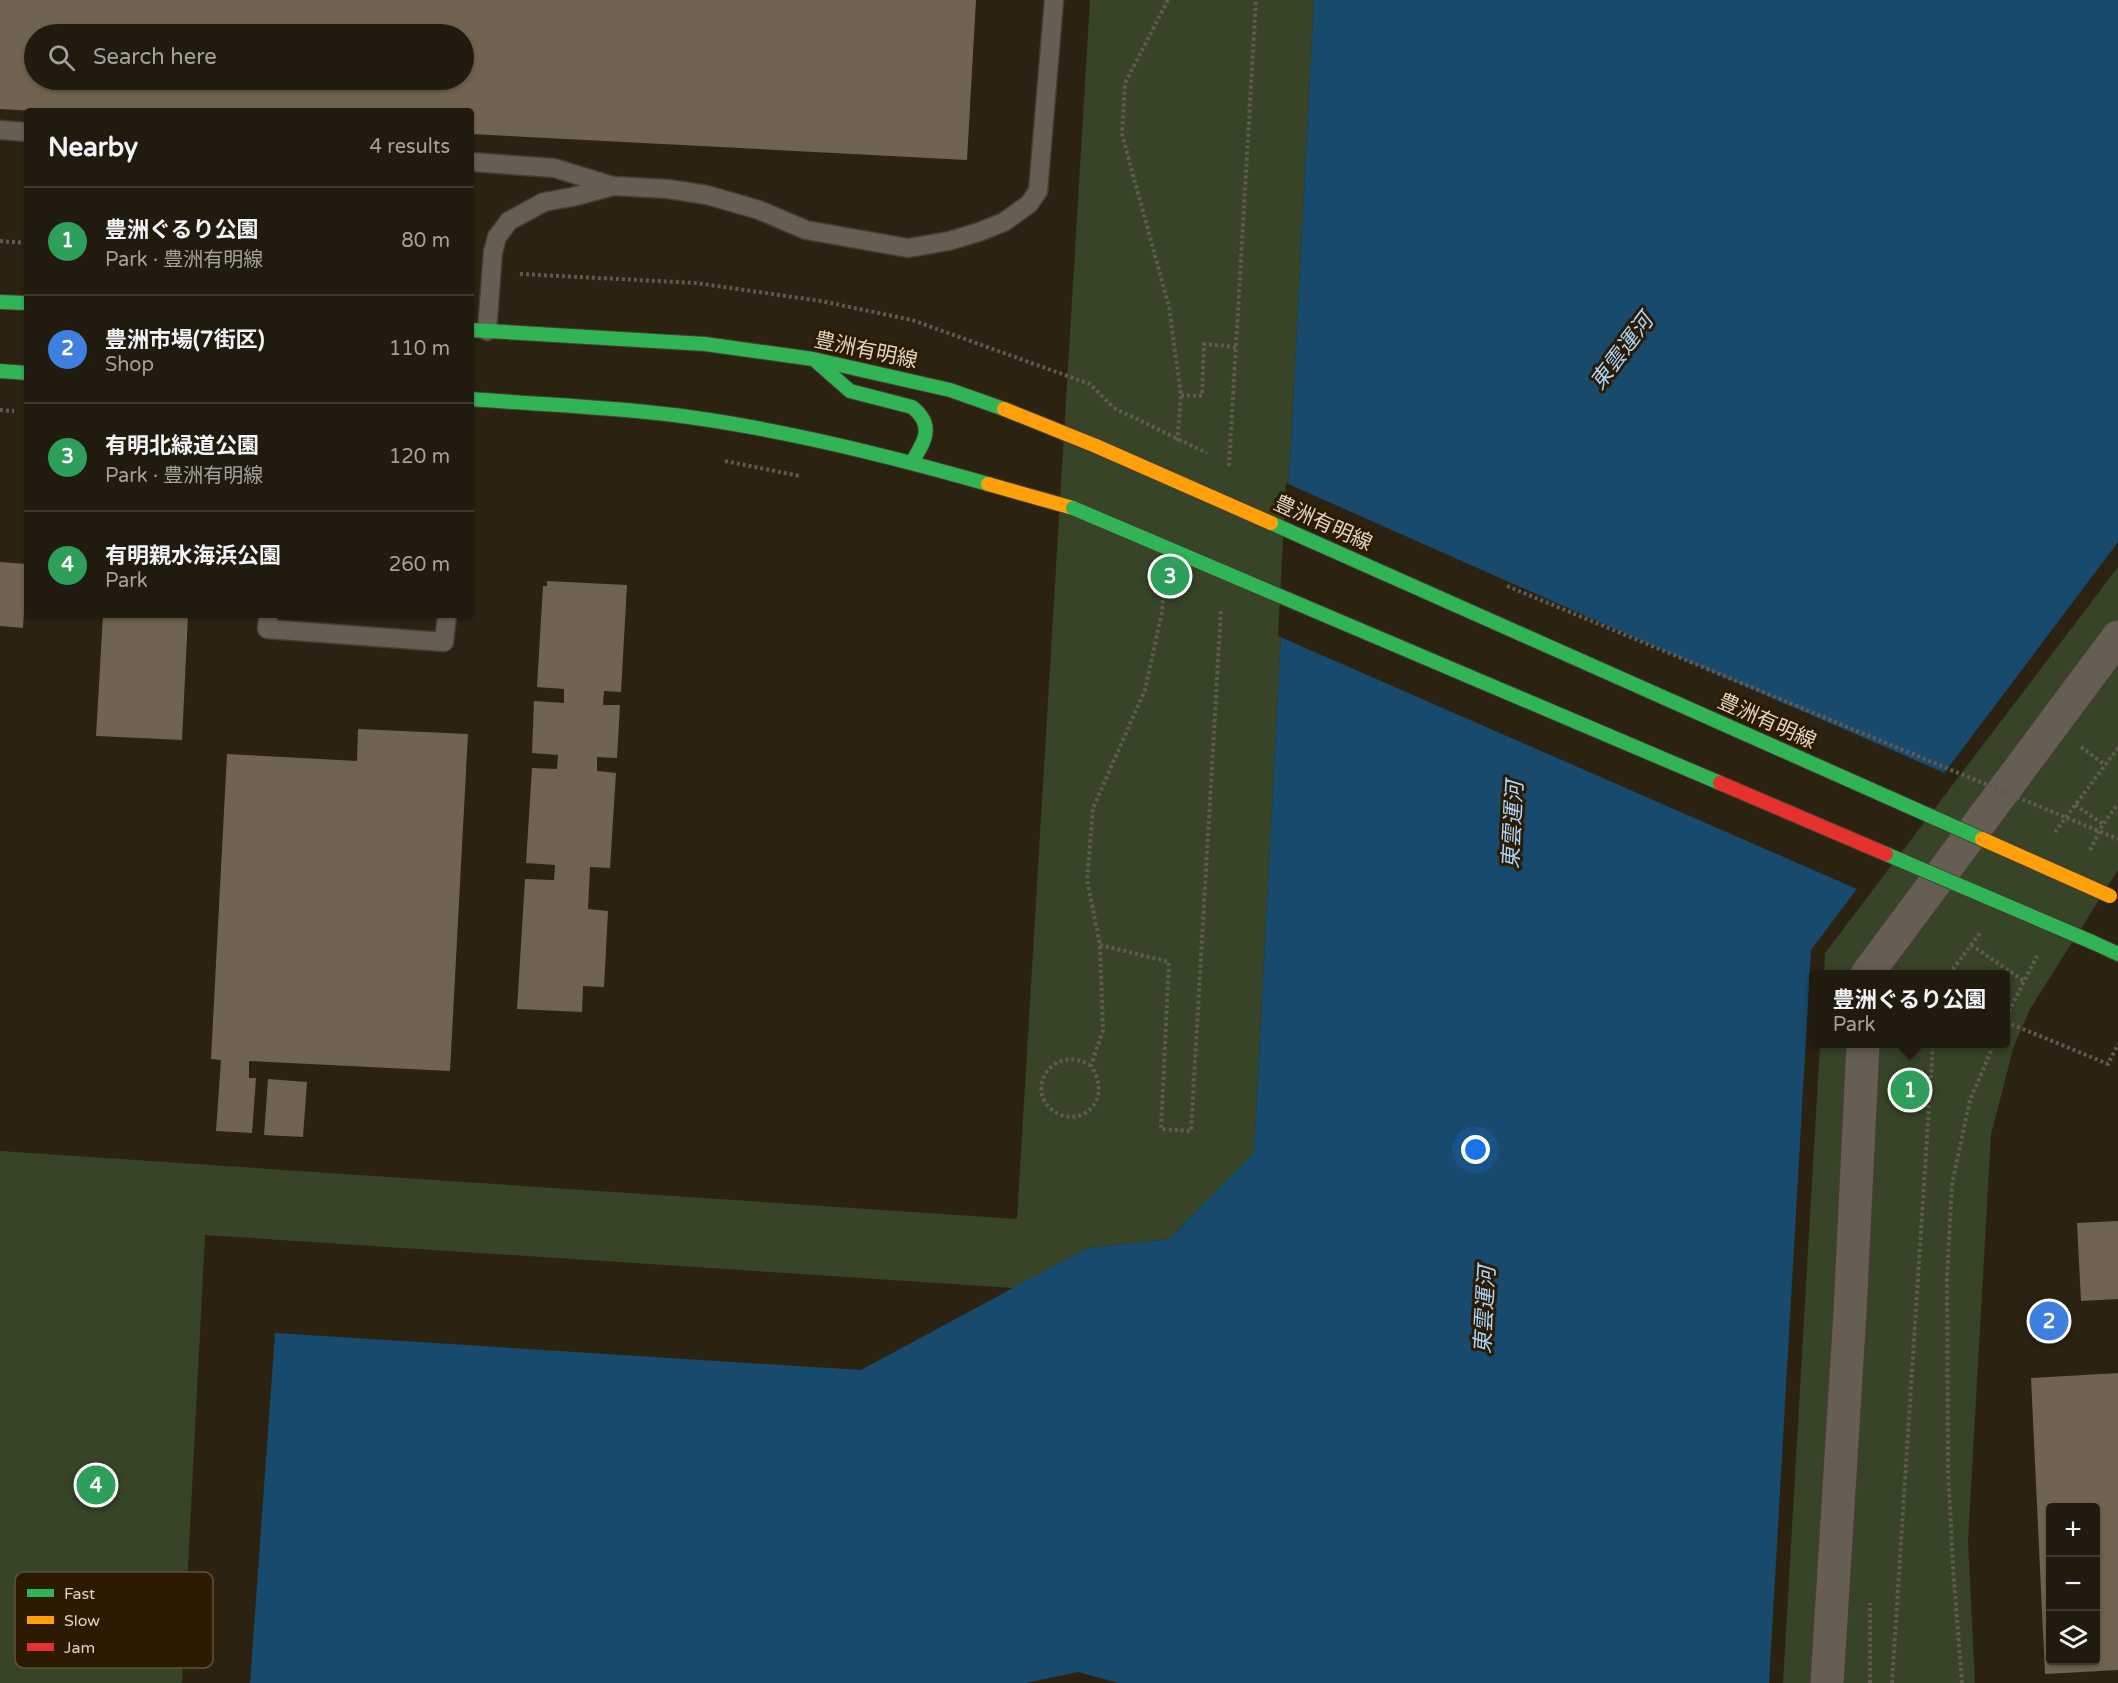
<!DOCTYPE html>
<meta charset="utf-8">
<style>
body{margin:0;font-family:"Varela Round","Noto Sans JP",sans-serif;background:#292317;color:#f1f3f6}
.controls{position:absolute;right:18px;bottom:18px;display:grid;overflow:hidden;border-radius:6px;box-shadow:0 2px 4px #0004}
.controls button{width:54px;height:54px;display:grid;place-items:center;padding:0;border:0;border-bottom:2px solid #3e382e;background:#211a0e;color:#f1f3f6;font:30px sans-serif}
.you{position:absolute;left:1476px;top:1150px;width:21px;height:21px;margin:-15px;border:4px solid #fff;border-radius:50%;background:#1a73e8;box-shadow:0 0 0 9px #1a73e833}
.badge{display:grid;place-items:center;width:39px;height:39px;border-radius:50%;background:#0b8043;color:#fff;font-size:20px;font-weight:700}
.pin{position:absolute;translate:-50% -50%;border:3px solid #fff;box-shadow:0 2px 6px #0006}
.popup{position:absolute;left:1809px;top:970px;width:201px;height:78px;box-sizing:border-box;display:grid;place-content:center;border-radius:6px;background:#211a0e;filter:drop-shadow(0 2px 4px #0005);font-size:20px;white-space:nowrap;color:#a2a19e}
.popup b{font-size:22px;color:#f1f3f6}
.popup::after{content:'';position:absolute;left:50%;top:100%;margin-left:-12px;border:12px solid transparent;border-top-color:#211a0e}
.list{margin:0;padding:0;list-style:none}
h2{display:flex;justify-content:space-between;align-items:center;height:78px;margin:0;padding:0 24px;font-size:26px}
h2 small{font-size:20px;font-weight:400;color:#a2a19e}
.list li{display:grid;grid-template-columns:39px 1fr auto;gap:18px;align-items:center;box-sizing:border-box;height:108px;padding:0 24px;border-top:2px solid #3e382e}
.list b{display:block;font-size:22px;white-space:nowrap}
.list p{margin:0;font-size:20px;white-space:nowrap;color:#a2a19e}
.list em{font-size:20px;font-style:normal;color:#a2a19e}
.icon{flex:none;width:33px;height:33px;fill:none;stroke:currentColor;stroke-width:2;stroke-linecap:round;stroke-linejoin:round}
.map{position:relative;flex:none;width:2118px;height:1683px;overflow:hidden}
.search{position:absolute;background:#211a0e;box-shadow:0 2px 4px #0004;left:24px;top:24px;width:450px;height:66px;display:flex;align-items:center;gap:15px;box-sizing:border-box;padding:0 21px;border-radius:33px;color:#a2a19e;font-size:22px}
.panel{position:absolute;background:#211a0e;box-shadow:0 2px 4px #0004;left:24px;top:108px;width:450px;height:510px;border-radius:6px}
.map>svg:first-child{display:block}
.green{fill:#374427}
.water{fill:#184a6e}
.pier{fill:#2c2212}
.building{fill:#706351;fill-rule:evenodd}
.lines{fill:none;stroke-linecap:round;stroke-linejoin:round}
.lane-casing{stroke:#453d32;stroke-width:21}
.street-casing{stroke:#453d32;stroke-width:36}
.fast-casing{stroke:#453d32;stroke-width:16}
.slow-casing{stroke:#453d32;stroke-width:16}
.path{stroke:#615a50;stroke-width:4;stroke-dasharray:3 3;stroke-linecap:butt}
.lane{stroke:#665e53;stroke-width:18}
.street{stroke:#665e53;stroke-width:33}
.fast{stroke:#30b455;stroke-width:14}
.slow{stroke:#ff9f0a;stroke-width:14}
.fast-bridge-casing{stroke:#453d32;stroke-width:16;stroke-linecap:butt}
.slow-bridge-casing{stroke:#453d32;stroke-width:16;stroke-linecap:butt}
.jam-bridge-casing{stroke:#453d32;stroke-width:16;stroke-linecap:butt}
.path-bridge{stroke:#615a50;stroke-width:4;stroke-dasharray:3 3;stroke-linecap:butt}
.fast-bridge{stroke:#30b455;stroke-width:14}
.slow-bridge{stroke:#ff9f0a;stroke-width:14}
.jam-bridge{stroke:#e5322d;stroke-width:14}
.labels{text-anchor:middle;stroke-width:6;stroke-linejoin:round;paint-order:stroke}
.street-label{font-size:21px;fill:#dfd3c4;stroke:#2c1a01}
.water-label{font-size:22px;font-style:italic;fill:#a8d4fb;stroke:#2c1a01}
.key{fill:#2c1a01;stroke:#62523c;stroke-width:1.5}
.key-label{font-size:16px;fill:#dfd3c4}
</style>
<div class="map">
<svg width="2118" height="1683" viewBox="0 0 2118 1683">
<rect width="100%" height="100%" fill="#2c2212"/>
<g class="green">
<path d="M1090,0H1314L1254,1153L1169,1239L1087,1248L1014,1288L205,1235L182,1683H0V1151L1017,1219Z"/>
<path d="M2118,567V870L2030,1009L2014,1046L1991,1134L1968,1541L1975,1683H1783L1820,1044H2006V974H1824L1825,953Z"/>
</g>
<path class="water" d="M1314,0H2118V542L1811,950L1769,1683H1119L1078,1672L1026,1683H250L275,1333L861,1370L1087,1248L1169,1239L1254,1153Z"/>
<path class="pier" d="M1286,483L1692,663L1947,774L1859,890L1278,636Z"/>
<g class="building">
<path d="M0,0H976L967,160L471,134V111H35L0,109ZM34,34H464V80H34Z"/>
<path d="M0,562L27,564L23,628L0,626Z"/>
<path d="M547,581L627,585L621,692L604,691L603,705H620L617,758L597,757V771L616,773L610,868L590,867L588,909L608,911L604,987L583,986L582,1012L517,1009L525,879L554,880L555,865L526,863L532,768L557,769L558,755L532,753L534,701L564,703V689L537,687L543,586H547Z"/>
<path d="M103,615H188L182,740L96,736Z"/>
<path d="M358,729L468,734L450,1071L249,1061V1078H256L252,1133L216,1131L221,1060L211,1059L227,754L357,761Z"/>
<path d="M268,1079L307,1082L303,1137L264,1135Z"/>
<path d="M2118,1221V1299L2081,1301L2077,1223Z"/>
<path d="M2118,1373V1670L2045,1674L2031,1378ZM2050,1508H2096V1660H2050Z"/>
</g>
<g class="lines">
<defs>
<g id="lane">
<path d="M0,130L27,132"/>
<path d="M471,162L554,168L613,186"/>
<path d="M487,331L493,252L497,237L509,221L544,202L572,197L613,186L668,189L707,195L759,210L806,230L908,248L949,241L979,232L1004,222L1029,204L1038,191L1054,0"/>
<path d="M268,615L267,629L444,642L447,615"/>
</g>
<g id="street">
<path d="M1867,974L2118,637"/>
<path d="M1827,1683L1850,1312L1863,1044"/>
</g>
<g id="fast">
<path d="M0,302L27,303"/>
<path d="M471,330L705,344L813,359L950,390L1004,409"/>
<path d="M817,362L850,391L912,407C935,425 925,441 912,462"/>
<path d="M0,371L27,373"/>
<path d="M471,399C544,405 617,407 689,417C790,431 890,456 988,484"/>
<path d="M2092,942L2118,954"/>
</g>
<g id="slow">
<path d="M1004,409L1096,446"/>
<path d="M988,484L1073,508"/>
</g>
</defs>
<use href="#lane" class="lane-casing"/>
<use href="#street" class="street-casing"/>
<use href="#fast" class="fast-casing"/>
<use href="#slow" class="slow-casing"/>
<g class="path">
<path d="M1168,0L1125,83L1122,134L1169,307L1181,395L1177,444"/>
<path d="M0,241L27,243"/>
<path d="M520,274L696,283L821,301L912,320L1090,384L1114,408"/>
<path d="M1181,395L1202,396L1204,344L1236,347"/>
<path d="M0,410L14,411"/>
<path d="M725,461L800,476"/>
<path d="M1229,466L1256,0"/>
<path d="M2081,747L2105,765"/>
<path d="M2075,805L2103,824"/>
<path d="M2055,832L2118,748"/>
<path d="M2090,850L2103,824L2118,804"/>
<path d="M1100,945L1169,962L1161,1129L1191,1131L1221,609"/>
<path d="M1971,945L2024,981"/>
<path d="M1949,974L1981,932"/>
<path d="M2006,1017L2037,956"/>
<path d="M2006,1022L2108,1064L2118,1044"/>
<path d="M1091,1066C1053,1041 1021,1093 1057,1113C1065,1118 1075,1118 1083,1114C1103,1104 1102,1082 1091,1066L1103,1030L1100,945L1087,880L1093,808L1145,690L1162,612L1164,586"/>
<path d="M1870,1683V1603"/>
<path d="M1892,1683L1933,1044"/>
<path d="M1962,1683L1953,1568L1948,1469L1947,1277L1952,1184L1970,1100L1994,1044"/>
</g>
<use href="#lane" class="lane"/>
<use href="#street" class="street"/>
<use href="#fast" class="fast"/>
<use href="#slow" class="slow"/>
<defs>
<g id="fast-bridge">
<path d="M1073,508L1720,783"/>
<path d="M1271,523L1982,839"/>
<path d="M1886,854L2092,942"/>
</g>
<g id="slow-bridge">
<path d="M1096,446L1271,523"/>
<path d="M1982,839L2110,896"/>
</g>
<path id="jam-bridge" d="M1720,783L1886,854"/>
</defs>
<use href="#fast-bridge" class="fast-bridge-casing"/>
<use href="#slow-bridge" class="slow-bridge-casing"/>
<use href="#jam-bridge" class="jam-bridge-casing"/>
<g class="path-bridge">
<path d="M1114,408L1207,453"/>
<path d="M1507,586L2118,839"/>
</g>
<use href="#fast-bridge" class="fast-bridge"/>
<use href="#slow-bridge" class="slow-bridge"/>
<use href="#jam-bridge" class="jam-bridge"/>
</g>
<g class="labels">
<g class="street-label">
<text transform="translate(866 350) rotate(12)" y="7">豊洲有明線</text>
<text transform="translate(1323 523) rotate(24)" y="7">豊洲有明線</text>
<text transform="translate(1767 721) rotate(24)" y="7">豊洲有明線</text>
</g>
<g class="water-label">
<text transform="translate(1621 351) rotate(-53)" y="8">東雲運河</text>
<text transform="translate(1512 825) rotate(-87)" y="8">東雲運河</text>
<text transform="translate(1484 1310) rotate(-87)" y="8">東雲運河</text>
</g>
</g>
<rect x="15" y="1572" width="198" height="96" rx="9" class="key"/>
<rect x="27" y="1589" width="27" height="8" fill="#30b455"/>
<rect x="27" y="1616" width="27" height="8" fill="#ff9f0a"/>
<rect x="27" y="1643" width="27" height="8" fill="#e5322d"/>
<g class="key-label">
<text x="64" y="1599">Fast</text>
<text x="64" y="1626">Slow</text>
<text x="64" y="1653">Jam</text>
</g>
</svg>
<div class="controls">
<button>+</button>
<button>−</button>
<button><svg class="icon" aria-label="layers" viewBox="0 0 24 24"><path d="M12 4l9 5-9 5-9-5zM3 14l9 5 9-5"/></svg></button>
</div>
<div class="you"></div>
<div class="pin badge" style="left:1910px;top:1090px;background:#2e9e5b">1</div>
<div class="popup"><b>豊洲ぐるり公園</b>Park</div>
<div class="pin badge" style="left:2049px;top:1321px;background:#3f7fe0">2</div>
<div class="pin badge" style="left:1170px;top:576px;background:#2e9e5b">3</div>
<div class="pin badge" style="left:96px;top:1485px;background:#2e9e5b">4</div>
<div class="search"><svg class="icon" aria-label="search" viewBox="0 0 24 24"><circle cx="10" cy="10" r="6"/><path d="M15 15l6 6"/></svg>Search here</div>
<section class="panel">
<h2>Nearby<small>4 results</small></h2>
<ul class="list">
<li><span class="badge" style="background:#2e9e5b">1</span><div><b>豊洲ぐるり公園</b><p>Park · 豊洲有明線</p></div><em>80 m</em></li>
<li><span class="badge" style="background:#3f7fe0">2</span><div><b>豊洲市場(7街区)</b><p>Shop</p></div><em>110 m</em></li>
<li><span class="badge" style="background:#2e9e5b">3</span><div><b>有明北緑道公園</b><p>Park · 豊洲有明線</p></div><em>120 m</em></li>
<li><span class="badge" style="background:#2e9e5b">4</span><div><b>有明親水海浜公園</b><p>Park</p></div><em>260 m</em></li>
</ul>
</section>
</div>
